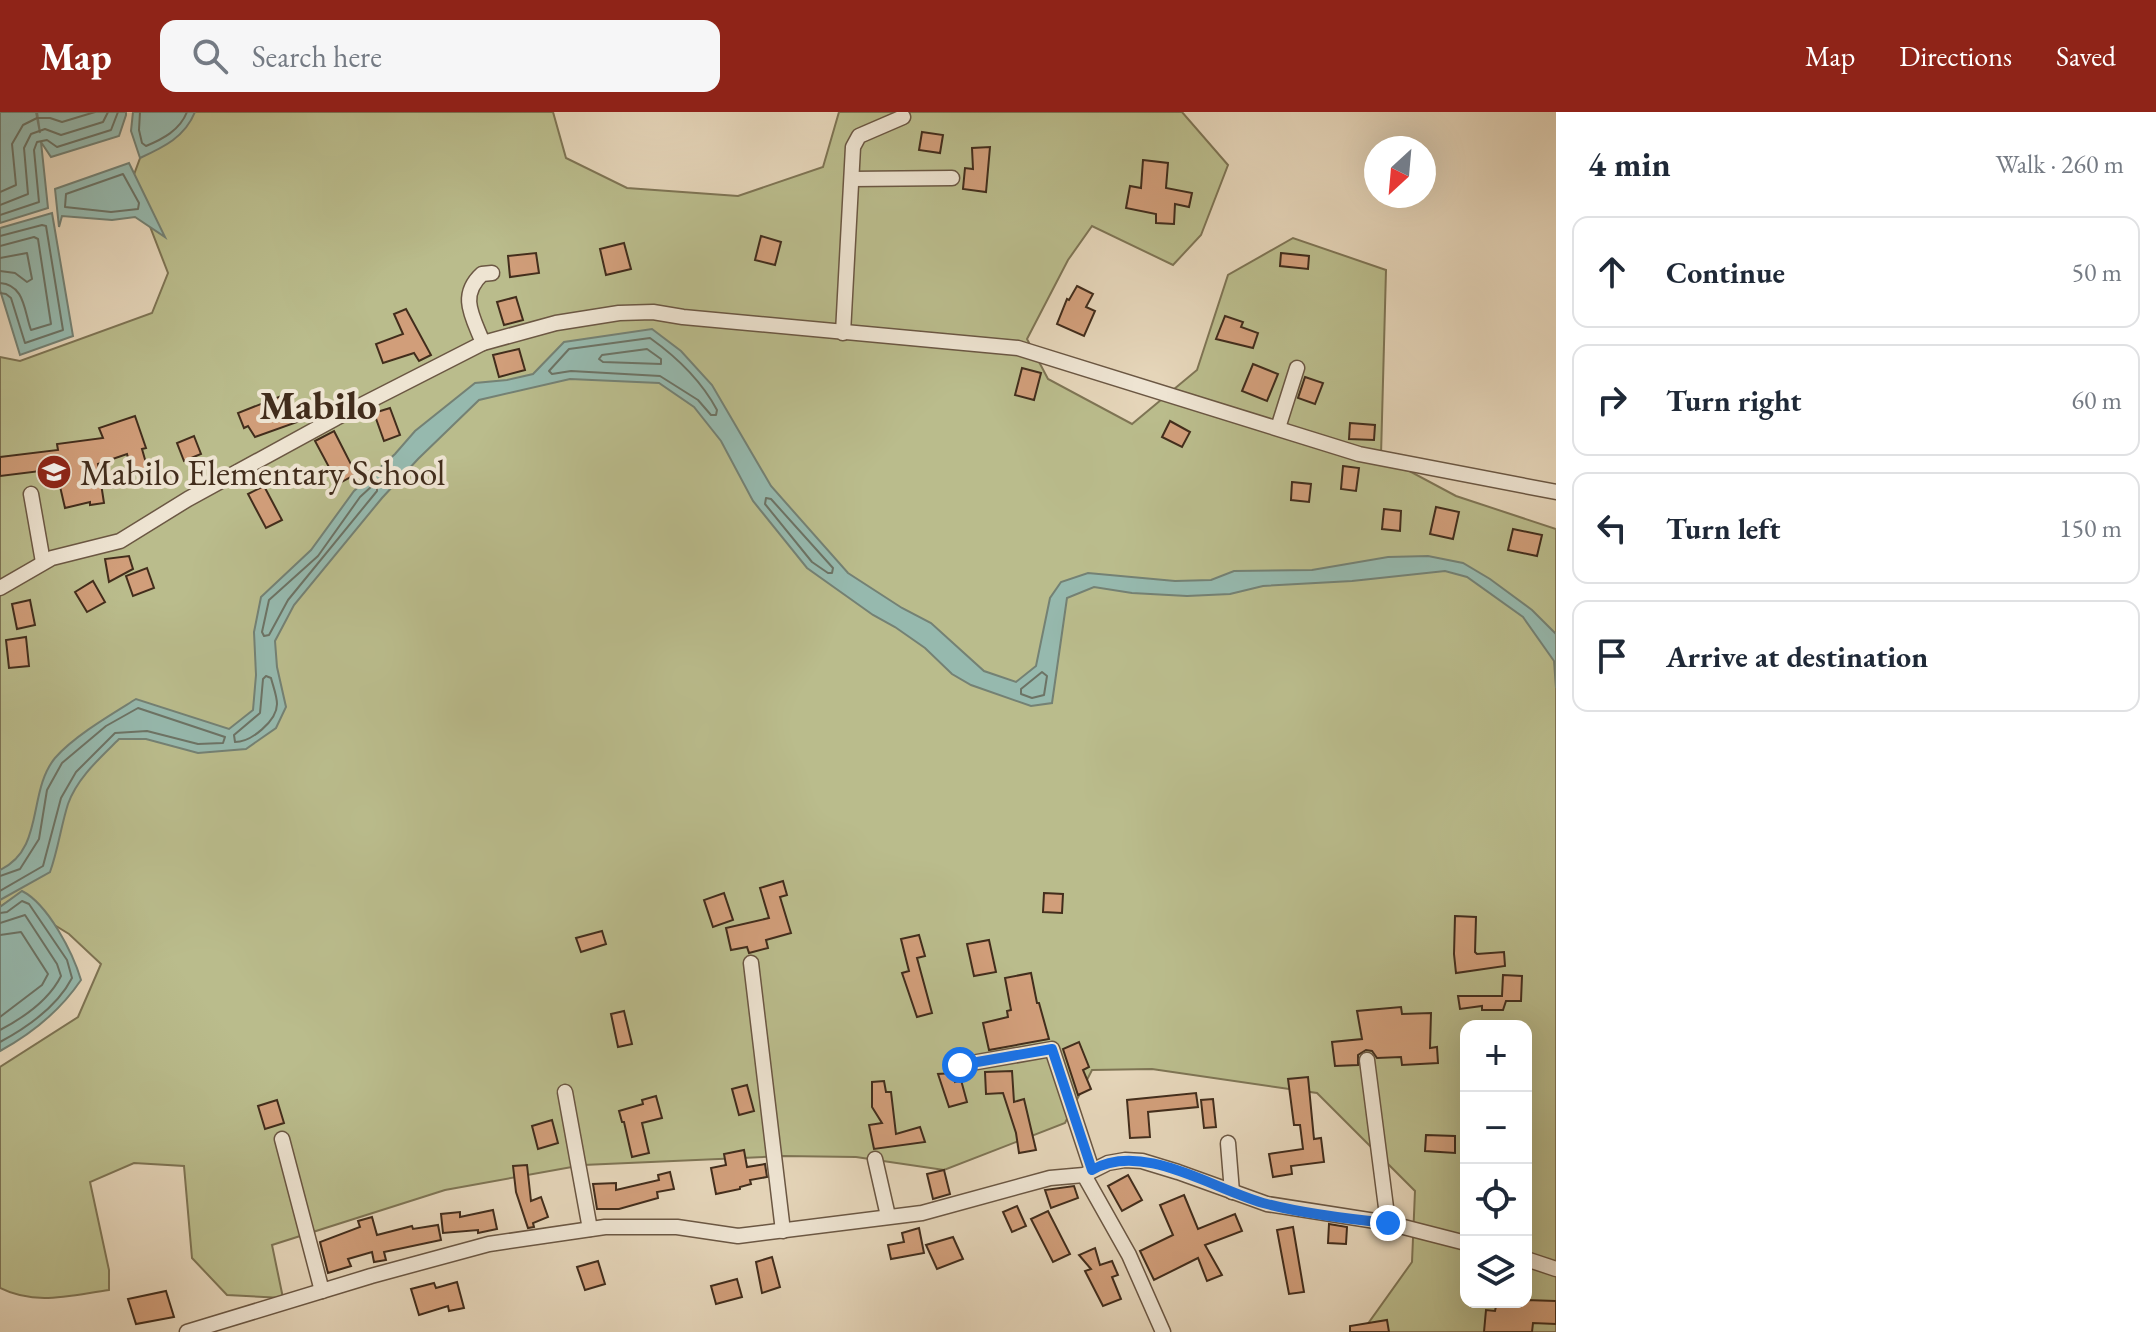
<!DOCTYPE html>
<meta charset="utf-8">
<style>
body{margin:0;font-family:"EB Garamond",serif;background:#f6f6f7;color:#1f2937}
.controls{position:absolute;right:24px;bottom:24px;display:grid;overflow:hidden;border-radius:16px;box-shadow:0 8px 32px #0002}
.controls button{width:72px;height:72px;display:grid;place-items:center;padding:0;border:0;border-bottom:2px solid #e0e1e3;background:#fff;color:#1f2937;font:40px sans-serif}
.compass{position:absolute;left:1364px;top:24px;width:72px;height:72px;border-radius:50%;background:#fff;box-shadow:0 8px 32px #0002;rotate:206deg}
.stop{position:absolute;width:24px;height:24px;margin:-18px;border:6px solid #1a73e8;border-radius:50%;background:#fff}
.stop.end{background:#1a73e8;border-color:#fff;box-shadow:0 2px 8px #0008}
.list{margin:0;padding:0;list-style:none}
h2{display:flex;justify-content:space-between;align-items:center;height:104px;margin:0;padding:0 32px;font-size:34px}
h2 small{font-size:26px;font-weight:400;color:#747a83}
.list li{display:grid;grid-template-columns:52px 1fr auto;gap:24px;align-items:center;box-sizing:border-box;height:112px;margin:0 16px 16px;padding:0 16px;border:2px solid #e0e1e3;border-radius:16px}
.list b{display:block;font-size:30px;white-space:nowrap}
.list em{font-size:26px;font-style:normal;color:#747a83}
.icon{flex:none;width:44px;height:44px;fill:none;stroke:currentColor;stroke-width:2;stroke-linecap:round;stroke-linejoin:round}
.map{position:relative;flex:none;width:1556px;height:1220px;overflow:hidden}
header{display:flex;align-items:center;gap:48px;box-sizing:border-box;height:112px;padding:0 40px;background:#8f2418;color:#fff}
header strong{font-size:38px}
nav{display:flex;gap:44px;margin-inline-start:auto;font-size:28px}
.search{width:560px;height:72px;background:#f6f6f7;display:flex;align-items:center;gap:20px;box-sizing:border-box;padding:0 28px;border-radius:16px;color:#747a83;font-size:30px}
main{display:flex}
aside{flex:1;background:#fff}
.map>svg:first-child{display:block}
.green{fill:#babc8c;stroke:#7e7454;stroke-width:2;fill-rule:evenodd}
.water{fill:#96b9ae;stroke:#748174;stroke-width:2}
.lines{fill:none;stroke-linecap:round;stroke-linejoin:round}
.shore{stroke:#6c7365;stroke-width:2}
.building{fill:#d19e7a;stroke:#422d1c;stroke-width:2}
.minor-casing{stroke:#6b5743;stroke-width:17}
.minor{stroke:#eee4d2;stroke-width:14}
.route{stroke:#1a73e8;stroke-width:10}
.labels{text-anchor:middle;stroke-width:8;stroke-linejoin:round;paint-order:stroke}
.poi-label{font-size:36px;fill:#422d1c;stroke:#eee4d2;text-anchor:start}
.quarter-label{font-size:40px;font-weight:bold;fill:#422d1c;stroke:#eee4d2}
</style>
<header>
<strong>Map</strong>
<div class="search"><svg class="icon" aria-label="search" viewBox="0 0 24 24"><circle cx="10" cy="10" r="6"/><path d="M15 15l6 6"/></svg>Search here</div>
<nav><a>Map</a><a>Directions</a><a>Saved</a></nav>
</header>
<main>
<div class="map">
<svg width="1556" height="1220" viewBox="0 0 1556 1220">
<rect width="100%" height="100%" fill="#e5d5b9"/>
<filter id="stains"><feTurbulence type="fractalNoise" baseFrequency=".0025" numOctaves="4"/><feColorMatrix values="0 0 0 0 .2 0 0 0 0 .09 0 0 0 0 .02 0 0 0 .5 -.17"/></filter>
<radialGradient id="worn" r=".72"><stop offset=".6" stop-color="#630" stop-opacity="0"/><stop offset="1" stop-color="#630" stop-opacity=".3"/></radialGradient>
<path class="green" d="M157,0H553L566,46L627,76L738,84L823,55L839,0H1182L1228,53L1201,123L1173,153L1092,114L1068,148L1027,227L1048,267L1132,312L1197,258L1228,163L1293,126L1386,158L1381,344L1456,384L1556,417V1220H1362L1412,1150L1415,1079L1317,981L1152,957L1092,958L1065,1011L944,1058L856,1045L784,1044L583,1053L445,1078L272,1133L283,1186L227,1183L192,1146L184,1054L134,1051L90,1070L109,1158V1178C72,1183 35,1194 0,1176V955L78,905L101,852L69,822L12,787L0,795V245L20,249L152,201L168,161L132,68ZM1466,914H1526V1190H1466Z"/>
<g class="water">
<path d="M0,0H36L40,21L37,0H126V3L119,24L51,45L41,30L48,96L0,111Z"/>
<path d="M133,0H195C185,25 164,35 140,46L131,19Z"/>
<path d="M129,51L165,125L135,105L112,108L62,104L59,115L55,77Z"/>
<path d="M52,101L73,224L20,243L0,178V116Z"/>
<path d="M652,217L681,239L712,273L771,374L848,461L902,496L931,511L984,559L1016,570L1036,554L1050,486L1061,470L1088,461L1175,469L1211,468L1234,459L1312,458L1388,445L1428,444L1463,451L1490,467L1532,498L1556,522V576L1554,549L1523,505L1467,465L1445,459L1352,469L1263,474L1230,482L1187,484L1132,481L1094,475L1067,486L1052,591L1031,594L971,573L952,562L925,536L895,515L873,503L807,456L753,389L721,329L694,295L659,271L570,267L479,288L418,347L382,386L294,493L275,529L277,555L286,595L276,616L246,637L198,641L146,627H119C100,646 77,666 68,692C61,714 58,738 50,760L0,788V758C45,737 27,680 55,646C74,624 112,602 136,587L229,617L253,598L256,563L254,520L261,485L311,438L354,379L395,342L415,319L475,271L507,268L533,262L564,230Z"/>
<path d="M22,779C48,792 73,841 81,868C60,899 33,921 0,939V795Z"/>
</g>
<g class="lines">
<g class="shore">
<path d="M140,0L139,18L142,31L146,34C163,27 180,18 187,0"/>
<path d="M123,62L139,91L138,97L111,100L65,95L66,82Z"/>
<path d="M0,80L16,73L12,32L23,13L37,6H50L62,10L95,0"/>
<path d="M0,93L28,82L24,36L31,22L45,17L61,23L103,10L108,0"/>
<path d="M0,103L39,90L34,38L37,30L47,28L57,35L111,18L118,0"/>
<path d="M0,124L42,113L46,114L63,218L25,231L11,186L6,182L0,181"/>
<path d="M0,134L34,125L38,127L51,212L31,218C24,199 25,173 0,171"/>
<path d="M0,146L27,141L32,167L27,170L15,161L0,159"/>
<path d="M650,226C678,246 701,268 717,298L716,303H711L698,288L660,264L571,259L552,262L549,259L569,237Z"/>
<path d="M647,237L661,247V252L603,250L599,247L602,243Z"/>
<path d="M372,374H377V379L288,488L269,523L264,524L262,520L269,488L318,444L360,385Z"/>
<path d="M766,386L771,387L833,456L832,461H828L812,450L765,392Z"/>
<path d="M1042,560L1047,564L1044,583L1032,586L1021,582V577Z"/>
<path d="M266,564L271,566C273,574 277,584 277,592C277,609 251,630 235,630L234,623L260,601L263,567Z"/>
<path d="M0,764L20,757L39,727L47,678L62,651L106,614L138,596L225,625L223,631L198,632L147,619L115,621L76,660L61,686L43,754L0,779"/>
<path d="M0,801L7,800L22,789L29,792L67,848L72,866C57,895 28,915 0,930"/>
<path d="M0,811L25,803L57,852L61,864C49,888 23,906 0,918"/>
<path d="M0,823L21,820L48,862L42,873L0,905"/>
</g>
</g>
<g class="building">
<path d="M922,20L943,23L940,41L919,38Z"/>
<path d="M990,35L986,80L963,77L965,56L973,57L972,36Z"/>
<path d="M1143,48L1168,51L1166,76L1192,81L1189,95L1175,92L1174,112L1156,111V102L1126,96L1130,74L1141,76Z"/>
<path d="M761,124L781,130L775,153L755,148Z"/>
<path d="M624,131L631,157L606,163L600,137Z"/>
<path d="M536,141L539,161L510,165L508,144Z"/>
<path d="M1281,141L1309,144L1308,157L1280,154Z"/>
<path d="M1077,174L1093,182L1086,195L1095,199L1084,224L1057,212L1067,187L1069,188Z"/>
<path d="M516,185L523,208L504,213L497,190Z"/>
<path d="M406,197L431,243L419,249L414,241L383,251L376,232L403,222L394,202Z"/>
<path d="M1225,204L1243,210L1241,215L1258,221L1253,236L1216,227Z"/>
<path d="M519,237L525,258L499,265L493,243Z"/>
<path d="M1253,252L1278,262L1267,289L1242,279Z"/>
<path d="M1022,256L1041,261L1034,288L1015,283Z"/>
<path d="M1305,265L1323,271L1315,292L1298,286Z"/>
<path d="M289,281L300,309L255,325L248,314L244,316L238,301Z"/>
<path d="M390,296L400,323L384,329L374,301Z"/>
<path d="M135,304L146,336L142,337L148,358L133,363L127,342L98,352L104,391L90,393V390L65,396L56,357L0,364V345L58,338L57,332L103,326L99,316Z"/>
<path d="M1170,309L1190,320L1182,335L1162,325Z"/>
<path d="M1350,311L1375,313L1374,328L1349,327Z"/>
<path d="M334,319L356,362L338,372L315,329Z"/>
<path d="M194,324L201,342L184,349L177,331Z"/>
<path d="M1343,354L1359,356L1356,379L1341,377Z"/>
<path d="M1292,370L1311,372L1309,390L1291,388Z"/>
<path d="M264,374L282,408L266,416L248,382Z"/>
<path d="M1436,395L1459,400L1453,427L1430,422Z"/>
<path d="M1384,397L1401,399L1400,419L1382,417Z"/>
<path d="M1513,417L1542,423L1537,444L1508,438Z"/>
<path d="M129,444L133,457L109,470L105,447Z"/>
<path d="M147,456L154,476L133,484L126,464Z"/>
<path d="M93,469L105,490L87,500L75,480Z"/>
<path d="M30,488L35,513L17,517L12,492Z"/>
<path d="M26,525L29,554L9,556L6,528Z"/>
<path d="M783,769L787,783L780,785L791,821L766,828L768,836L749,841L747,835L731,838L726,816L769,806L760,776Z"/>
<path d="M724,781L733,808L713,815L704,788Z"/>
<path d="M1044,781L1063,782L1062,801L1043,800Z"/>
<path d="M1455,804L1476,805L1475,840L1477,842L1504,840L1505,854L1456,861L1454,842Z"/>
<path d="M602,819L606,832L581,840L576,826Z"/>
<path d="M919,823L925,844L917,846L932,901L917,905L902,861L909,859L901,827Z"/>
<path d="M989,828L996,860L974,864L967,832Z"/>
<path d="M1031,861L1037,891H1039L1049,927L989,938L983,911L1008,905L1007,899L1011,898L1005,866Z"/>
<path d="M1503,863L1522,864L1521,889H1506L1503,898H1482V894L1460,897L1458,884H1502Z"/>
<path d="M1401,895L1402,902L1431,901L1430,936L1437,935L1438,951L1402,953L1401,945L1377,946L1372,939L1366,938L1358,943V953L1335,954L1332,930L1362,927L1357,899Z"/>
<path d="M624,899L632,932L618,935L611,902Z"/>
<path d="M1079,930L1089,955L1083,958L1091,977L1078,983L1063,937Z"/>
<path d="M1012,959L1014,990L1024,987L1036,1038L1019,1041L1016,1021L1003,981L986,982L985,960Z"/>
<path d="M953,961L955,970L961,968L967,990L949,995L938,962Z"/>
<path d="M1308,965L1314,1027L1321,1026L1324,1050L1291,1054L1292,1062L1273,1065L1269,1042L1303,1037L1300,1013H1294L1288,967Z"/>
<path d="M884,969L886,980H891L896,1022L920,1015L925,1030L874,1037L869,1013L882,1011L872,995V970Z"/>
<path d="M747,973L754,999L739,1003L732,977Z"/>
<path d="M1196,981L1198,995L1148,1000L1150,1025L1130,1026L1127,988Z"/>
<path d="M656,984L662,1006L642,1011L649,1041L632,1045L624,1010H622L619,999L643,992L642,988Z"/>
<path d="M1213,987L1216,1015L1204,1016L1201,988Z"/>
<path d="M277,988L284,1011L265,1017L258,994Z"/>
<path d="M552,1008L558,1031L538,1037L532,1014Z"/>
<path d="M1426,1023L1455,1024V1041L1425,1039Z"/>
<path d="M744,1038L747,1055L765,1052L767,1065L750,1068L751,1072L740,1075V1077L716,1082L711,1056L726,1053L724,1042Z"/>
<path d="M527,1053L531,1089L541,1085L548,1105L533,1111L534,1115L528,1116L516,1080L513,1054Z"/>
<path d="M944,1058L950,1082L933,1087L927,1062Z"/>
<path d="M670,1060L674,1077L657,1080L658,1086L619,1097H597L593,1072L616,1071V1078L659,1068L658,1063Z"/>
<path d="M1128,1063L1142,1088L1122,1099L1108,1074Z"/>
<path d="M1074,1074L1078,1086L1051,1096L1045,1078Z"/>
<path d="M1184,1083L1198,1117L1235,1102L1242,1119L1205,1133L1222,1163L1207,1169L1198,1146L1154,1168L1140,1139L1173,1123L1160,1093Z"/>
<path d="M1017,1094L1026,1114L1012,1120L1003,1100Z"/>
<path d="M493,1098L497,1117L478,1121V1118L443,1121L441,1102L460,1100V1105Z"/>
<path d="M1048,1099L1070,1142L1053,1150L1031,1107Z"/>
<path d="M372,1105L377,1123L412,1114L413,1117L438,1113L441,1128L384,1140L386,1148L374,1150L372,1140L348,1147L351,1154L328,1161L320,1130L360,1115L358,1109Z"/>
<path d="M1329,1112L1347,1115L1346,1132L1328,1131Z"/>
<path d="M1293,1115L1304,1180L1289,1182L1277,1118Z"/>
<path d="M919,1116L924,1141L891,1147L888,1133L904,1130L902,1121Z"/>
<path d="M953,1125L963,1147L937,1157L926,1133Z"/>
<path d="M1095,1136L1100,1153L1112,1149L1118,1163L1112,1165L1121,1187L1103,1194L1085,1159L1091,1157L1079,1143Z"/>
<path d="M772,1145L780,1175L762,1181L756,1150Z"/>
<path d="M598,1149L605,1172L585,1178L577,1155Z"/>
<path d="M737,1167L742,1185L716,1192L711,1174Z"/>
<path d="M457,1170L464,1196L449,1199L448,1194L419,1203L411,1177L434,1171L436,1176Z"/>
<path d="M166,1179L174,1205L136,1212L128,1187Z"/>
<path d="M1526,1188L1556,1189V1212L1533,1211L1532,1220H1484L1486,1198L1495,1199L1497,1190H1526Z"/>
<path d="M1387,1208L1389,1220H1350V1214Z"/>
</g>
<g class="lines">
<defs>
<g id="minor">
<path d="M852,67L952,66"/>
<path d="M843,221L853,35L859,24L903,5"/>
<path d="M483,231C473,205 458,184 482,162L492,161"/>
<path d="M1278,316L1297,256"/>
<path d="M31,382L43,450"/>
<path d="M0,476L52,446L120,429L188,387L336,306L483,231L556,211L619,201L653,200L683,205L1018,236L1359,342L1556,380"/>
<path d="M751,851L783,1119"/>
<path d="M1367,948L1388,1111"/>
<path d="M960,953L1052,937L1092,1058"/>
<path d="M565,980L590,1117"/>
<path d="M282,1027L322,1179"/>
<path d="M1228,1031L1232,1080"/>
<path d="M875,1047L888,1104"/>
<path d="M1084,1063L1129,1143L1163,1220"/>
<path d="M1526,1147L1556,1157"/>
<path d="M187,1220L371,1164L489,1132L605,1115H677L738,1124L922,1101L1050,1066L1084,1063L1108,1051L1125,1048L1142,1049L1178,1060L1267,1092L1388,1111L1466,1131"/>
</g>
</defs>
<use href="#minor" class="minor-casing"/>
<use href="#minor" class="minor"/>
</g>
<g class="lines">
<path class="route" d="M960,953L1052,937L1092,1058C1143,1028 1216,1079 1267,1092C1305,1102 1348,1107 1388,1111"/>
</g>
<defs>
<symbol id="school-disc" viewBox="-11 -11 22 22"><circle r="9.5" fill="#8f2418" stroke="#eee4d2"/><path d="M0-5L7-2L0 1L-7-2ZM-4 1L0 2.5L4 1V4Q0 6-4 4Z" fill="#fff"/></symbol>
</defs>
<g fill-rule="evenodd">
<use href="#school-disc" x="34" y="340" width="40" height="40"/>
</g>
<g class="labels">
<g class="poi-label">
<text x="80" y="373">Mabilo Elementary School</text>
</g>
<g class="quarter-label">
<text x="318" y="307">Mabilo</text>
</g>
</g>
<rect width="100%" height="100%" filter="url(#stains)"/>
<rect width="100%" height="100%" fill="url(#worn)"/>
</svg>
<div class="controls">
<button>+</button>
<button>−</button>
<button><svg class="icon" aria-label="locate" viewBox="0 0 24 24"><circle cx="12" cy="12" r="6"/><path d="M12 2v4M12 18v4M2 12h4M18 12h4"/></svg></button>
<button><svg class="icon" aria-label="layers" viewBox="0 0 24 24"><path d="M12 4l9 5-9 5-9-5zM3 14l9 5 9-5"/></svg></button>
</div>
<svg class="compass" viewBox="-18 -18 36 36"><path d="M0-13l5 13h-10z" fill="#e53935"/><path d="M0 13l5-13h-10z" fill="#747a83"/></svg>
<div class="stop" style="left:960px;top:953px"></div>
<div class="stop end" style="left:1388px;top:1111px"></div>
</div>
<aside>
<h2>4 min<small>Walk · 260 m</small></h2>
<ul class="list">
<li><svg class="icon" aria-label="ahead" viewBox="0 0 24 24"><path d="M12 20V5M6 11l6-6 6 6"/></svg><div><b>Continue</b></div><em>50 m</em></li>
<li><svg class="icon" aria-label="right" viewBox="0 0 24 24"><path d="M7 20v-9h11M14 6l5 5-5 5"/></svg><div><b>Turn right</b></div><em>60 m</em></li>
<li><svg class="icon" aria-label="left" viewBox="0 0 24 24"><path d="M17 20v-9H6M10 6l-5 5 5 5"/></svg><div><b>Turn left</b></div><em>150 m</em></li>
<li><svg class="icon" aria-label="arrive" viewBox="0 0 24 24"><path d="M6 21V4h12l-3 4 3 4H6"/></svg><div><b>Arrive at destination</b></div></li>
</ul>
</aside>
</main>
